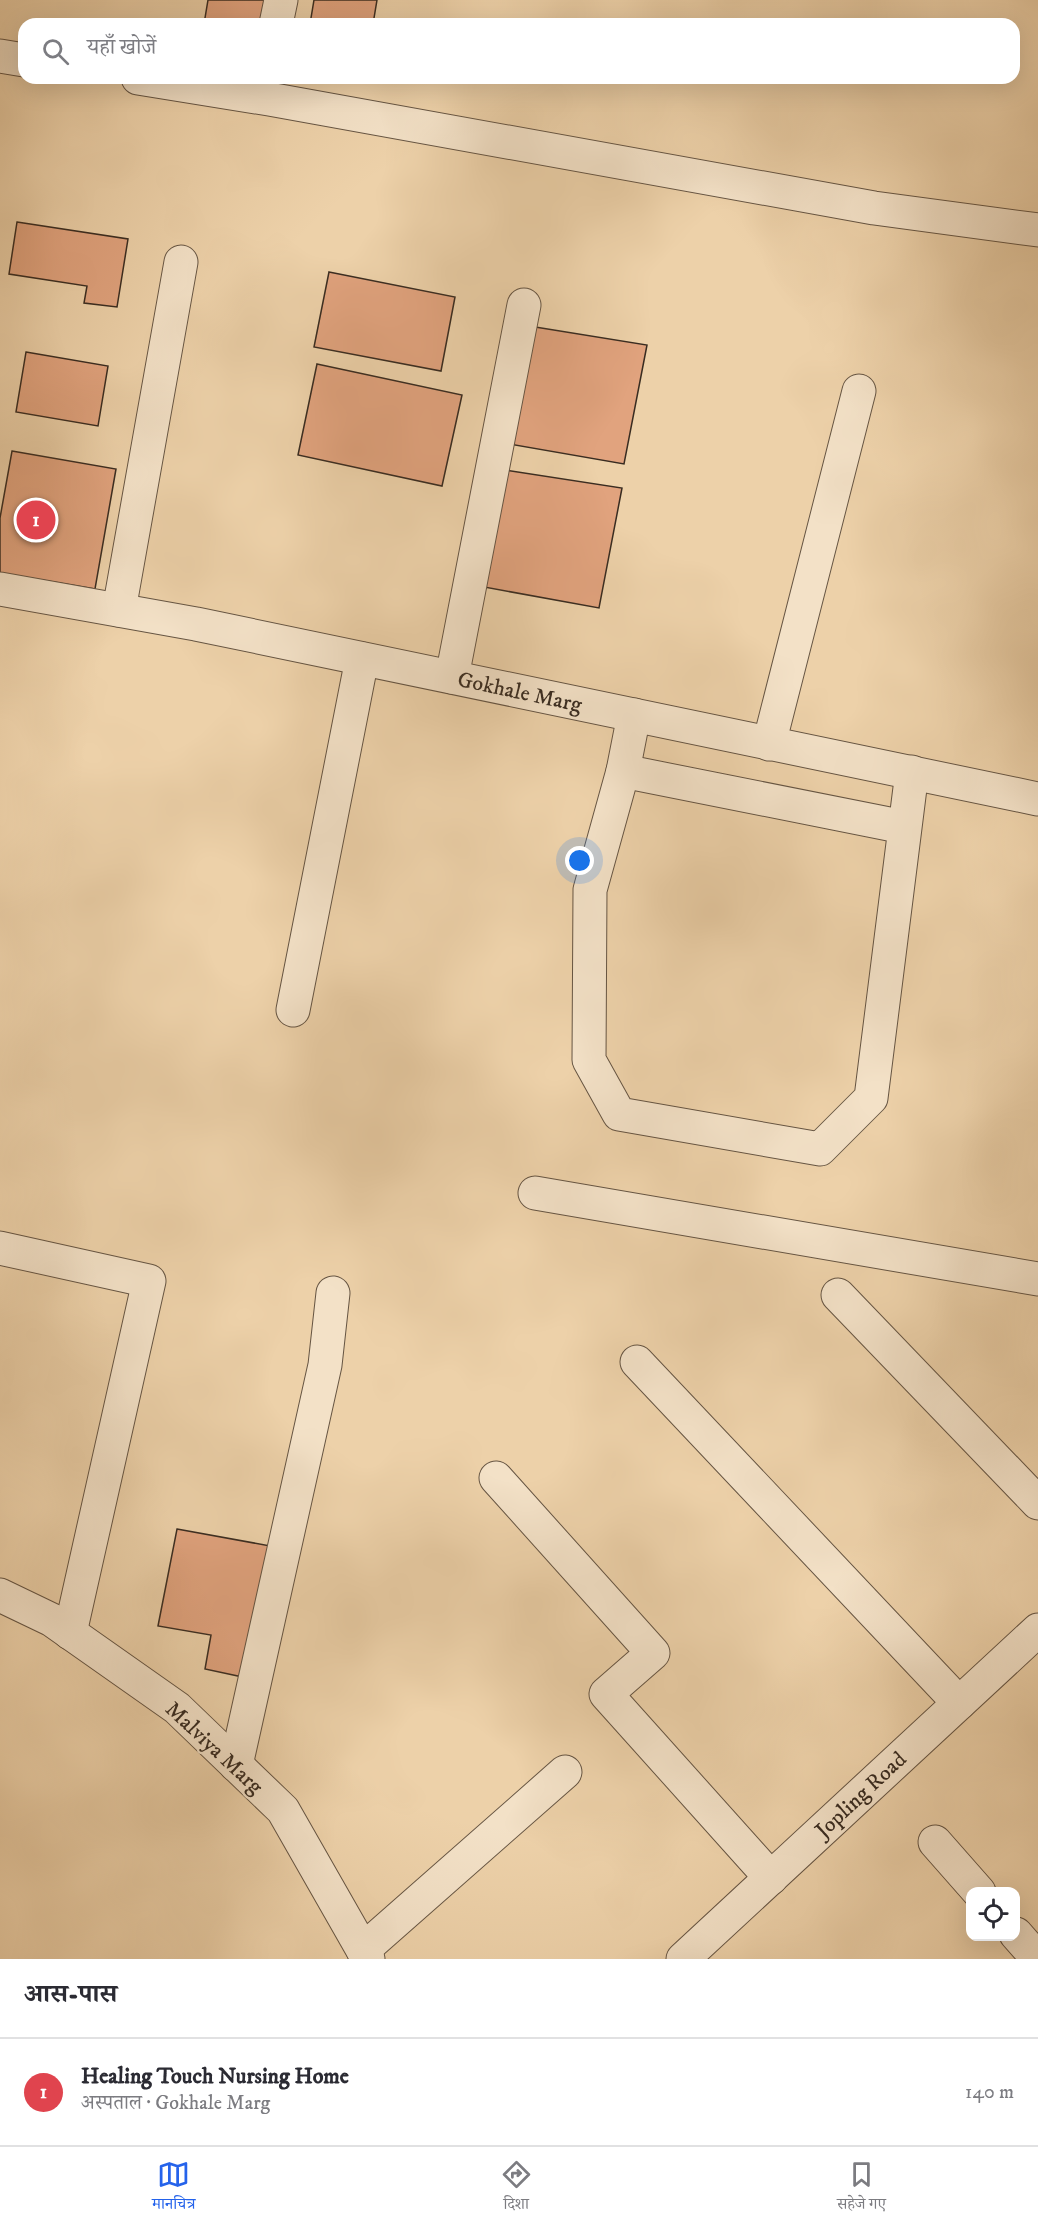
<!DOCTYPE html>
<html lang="hi">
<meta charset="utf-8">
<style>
body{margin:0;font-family:"IM FELL DW Pica","Noto Serif Devanagari",serif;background:#f7f7f7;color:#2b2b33}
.controls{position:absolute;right:18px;bottom:18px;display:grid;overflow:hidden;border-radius:12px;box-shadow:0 6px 24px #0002}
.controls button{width:54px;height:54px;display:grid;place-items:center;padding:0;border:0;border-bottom:2px solid #e1e1e2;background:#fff;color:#2b2b33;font:30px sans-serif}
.you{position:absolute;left:580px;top:861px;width:21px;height:21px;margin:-15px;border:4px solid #fff;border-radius:50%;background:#1a73e8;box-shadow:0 0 0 9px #1a73e833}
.badge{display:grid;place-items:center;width:39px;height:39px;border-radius:50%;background:#2563eb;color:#fff;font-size:20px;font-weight:700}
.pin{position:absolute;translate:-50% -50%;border:3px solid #fff;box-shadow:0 2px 6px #0006}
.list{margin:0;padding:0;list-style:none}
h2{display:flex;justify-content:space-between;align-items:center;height:78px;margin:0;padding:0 24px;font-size:26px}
h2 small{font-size:20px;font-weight:400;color:#7c7c81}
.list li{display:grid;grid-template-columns:39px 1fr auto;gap:18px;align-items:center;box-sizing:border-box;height:108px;padding:0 24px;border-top:2px solid #e1e1e2}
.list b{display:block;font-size:22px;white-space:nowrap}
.list p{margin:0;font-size:20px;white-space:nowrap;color:#7c7c81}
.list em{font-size:20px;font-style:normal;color:#7c7c81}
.icon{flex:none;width:33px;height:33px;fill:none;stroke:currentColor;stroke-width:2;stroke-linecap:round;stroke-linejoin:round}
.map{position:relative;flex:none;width:1038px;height:1959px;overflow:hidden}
.search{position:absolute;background:#fff;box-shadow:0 6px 24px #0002;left:18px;right:18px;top:18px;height:66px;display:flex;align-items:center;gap:15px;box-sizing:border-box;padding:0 21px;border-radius:18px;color:#7c7c81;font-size:22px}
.sheet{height:186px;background:#fff}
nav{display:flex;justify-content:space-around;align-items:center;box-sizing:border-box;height:84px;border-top:2px solid #e1e1e2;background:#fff;font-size:16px;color:#7c7c81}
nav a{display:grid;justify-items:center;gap:3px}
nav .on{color:#2563eb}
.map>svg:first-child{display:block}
.building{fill:#e1a37e;stroke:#392c21;stroke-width:1.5}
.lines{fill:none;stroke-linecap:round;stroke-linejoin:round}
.minor-casing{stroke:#665543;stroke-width:35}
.minor{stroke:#f3e1c7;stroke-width:33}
.labels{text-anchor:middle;stroke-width:4.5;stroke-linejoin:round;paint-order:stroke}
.street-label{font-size:22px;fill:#392c21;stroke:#f3e1c7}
</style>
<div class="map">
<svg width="1038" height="1959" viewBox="0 0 1038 1959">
<rect width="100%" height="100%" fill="#edd1a9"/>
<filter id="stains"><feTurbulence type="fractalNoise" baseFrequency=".00333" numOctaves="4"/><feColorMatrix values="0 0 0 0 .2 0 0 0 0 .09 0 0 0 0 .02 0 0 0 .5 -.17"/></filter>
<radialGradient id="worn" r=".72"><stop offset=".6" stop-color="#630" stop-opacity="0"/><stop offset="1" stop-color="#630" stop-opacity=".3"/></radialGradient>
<g class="building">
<path d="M208,0H272L268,24H204Z"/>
<path d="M314,0H377L373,24H310Z"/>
<path d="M17,222L128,239L117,307L84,303L87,286L9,274Z"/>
<path d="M329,272L455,297L441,371L314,347Z"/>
<path d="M529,326L647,345L624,464L509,444Z"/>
<path d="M26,352L108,366L98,426L16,412Z"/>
<path d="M317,364L462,395L442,486L298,455Z"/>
<path d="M12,451L116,469L95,589L0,573V518Z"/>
<path d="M504,470L622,488L599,608L484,587Z"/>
<path d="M177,1529L276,1547L252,1679L205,1669L211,1635L158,1626Z"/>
</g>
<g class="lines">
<defs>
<g id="minor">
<path d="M276,24L281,0"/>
<path d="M0,56L24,60"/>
<path d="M138,78L269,99L874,208L1038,230"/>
<path d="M0,589L196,624L1038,799"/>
<path d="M119,610L181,262"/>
<path d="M452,677L524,305"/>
<path d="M634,715L623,771L590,890L589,1060L619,1114L820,1149L871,1098L912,772"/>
<path d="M769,744L859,391"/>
<path d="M623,771L904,827"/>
<path d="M293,1010L362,659"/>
<path d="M535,1193L1038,1279"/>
<path d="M0,1248L149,1281L70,1633"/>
<path d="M838,1295L1038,1503"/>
<path d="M637,1362L959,1703"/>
<path d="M496,1478L653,1653L606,1694L771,1878"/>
<path d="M0,1595L52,1620L177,1708L283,1810L368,1959"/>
<path d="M236,1765L325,1365L333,1293"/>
<path d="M935,1842L979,1892"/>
<path d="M1016,1934L1038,1959"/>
<path d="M363,1950L565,1772"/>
<path d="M683,1959L1038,1630"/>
</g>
</defs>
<use href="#minor" class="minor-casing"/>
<use href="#minor" class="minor"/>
</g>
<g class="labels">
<g class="street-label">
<text transform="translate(520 691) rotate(12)" y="8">Gokhale Marg</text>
<text transform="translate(215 1747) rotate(43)" y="8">Malviya Marg</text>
<text transform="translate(860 1794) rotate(-43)" y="8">Jopling Road</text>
</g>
</g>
<rect width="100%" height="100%" filter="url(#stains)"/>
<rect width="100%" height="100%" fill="url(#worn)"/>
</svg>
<div class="controls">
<button><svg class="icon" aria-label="locate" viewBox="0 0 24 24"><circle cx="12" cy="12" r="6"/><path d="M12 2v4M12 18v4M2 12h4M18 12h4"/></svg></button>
</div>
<div class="you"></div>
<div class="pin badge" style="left:36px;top:520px;background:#e0444e">1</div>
<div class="search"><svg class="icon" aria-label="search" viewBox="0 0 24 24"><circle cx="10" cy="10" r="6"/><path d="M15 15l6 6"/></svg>यहाँ खोजें</div>
</div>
<section class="sheet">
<h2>आस-पास<small></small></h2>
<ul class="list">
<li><span class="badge" style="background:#e0444e">1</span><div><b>Healing Touch Nursing Home</b><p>अस्पताल · Gokhale Marg</p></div><em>140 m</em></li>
</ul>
</section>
<nav>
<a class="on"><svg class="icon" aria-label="map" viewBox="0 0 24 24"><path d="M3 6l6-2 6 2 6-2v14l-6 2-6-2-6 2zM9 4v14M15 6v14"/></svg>मानचित्र</a>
<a><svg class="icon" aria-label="directions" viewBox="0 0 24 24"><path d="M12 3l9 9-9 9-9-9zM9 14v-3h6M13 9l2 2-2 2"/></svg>दिशा</a>
<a><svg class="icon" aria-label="saved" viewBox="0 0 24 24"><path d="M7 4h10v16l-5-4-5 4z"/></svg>सहेजे गए</a>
</nav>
